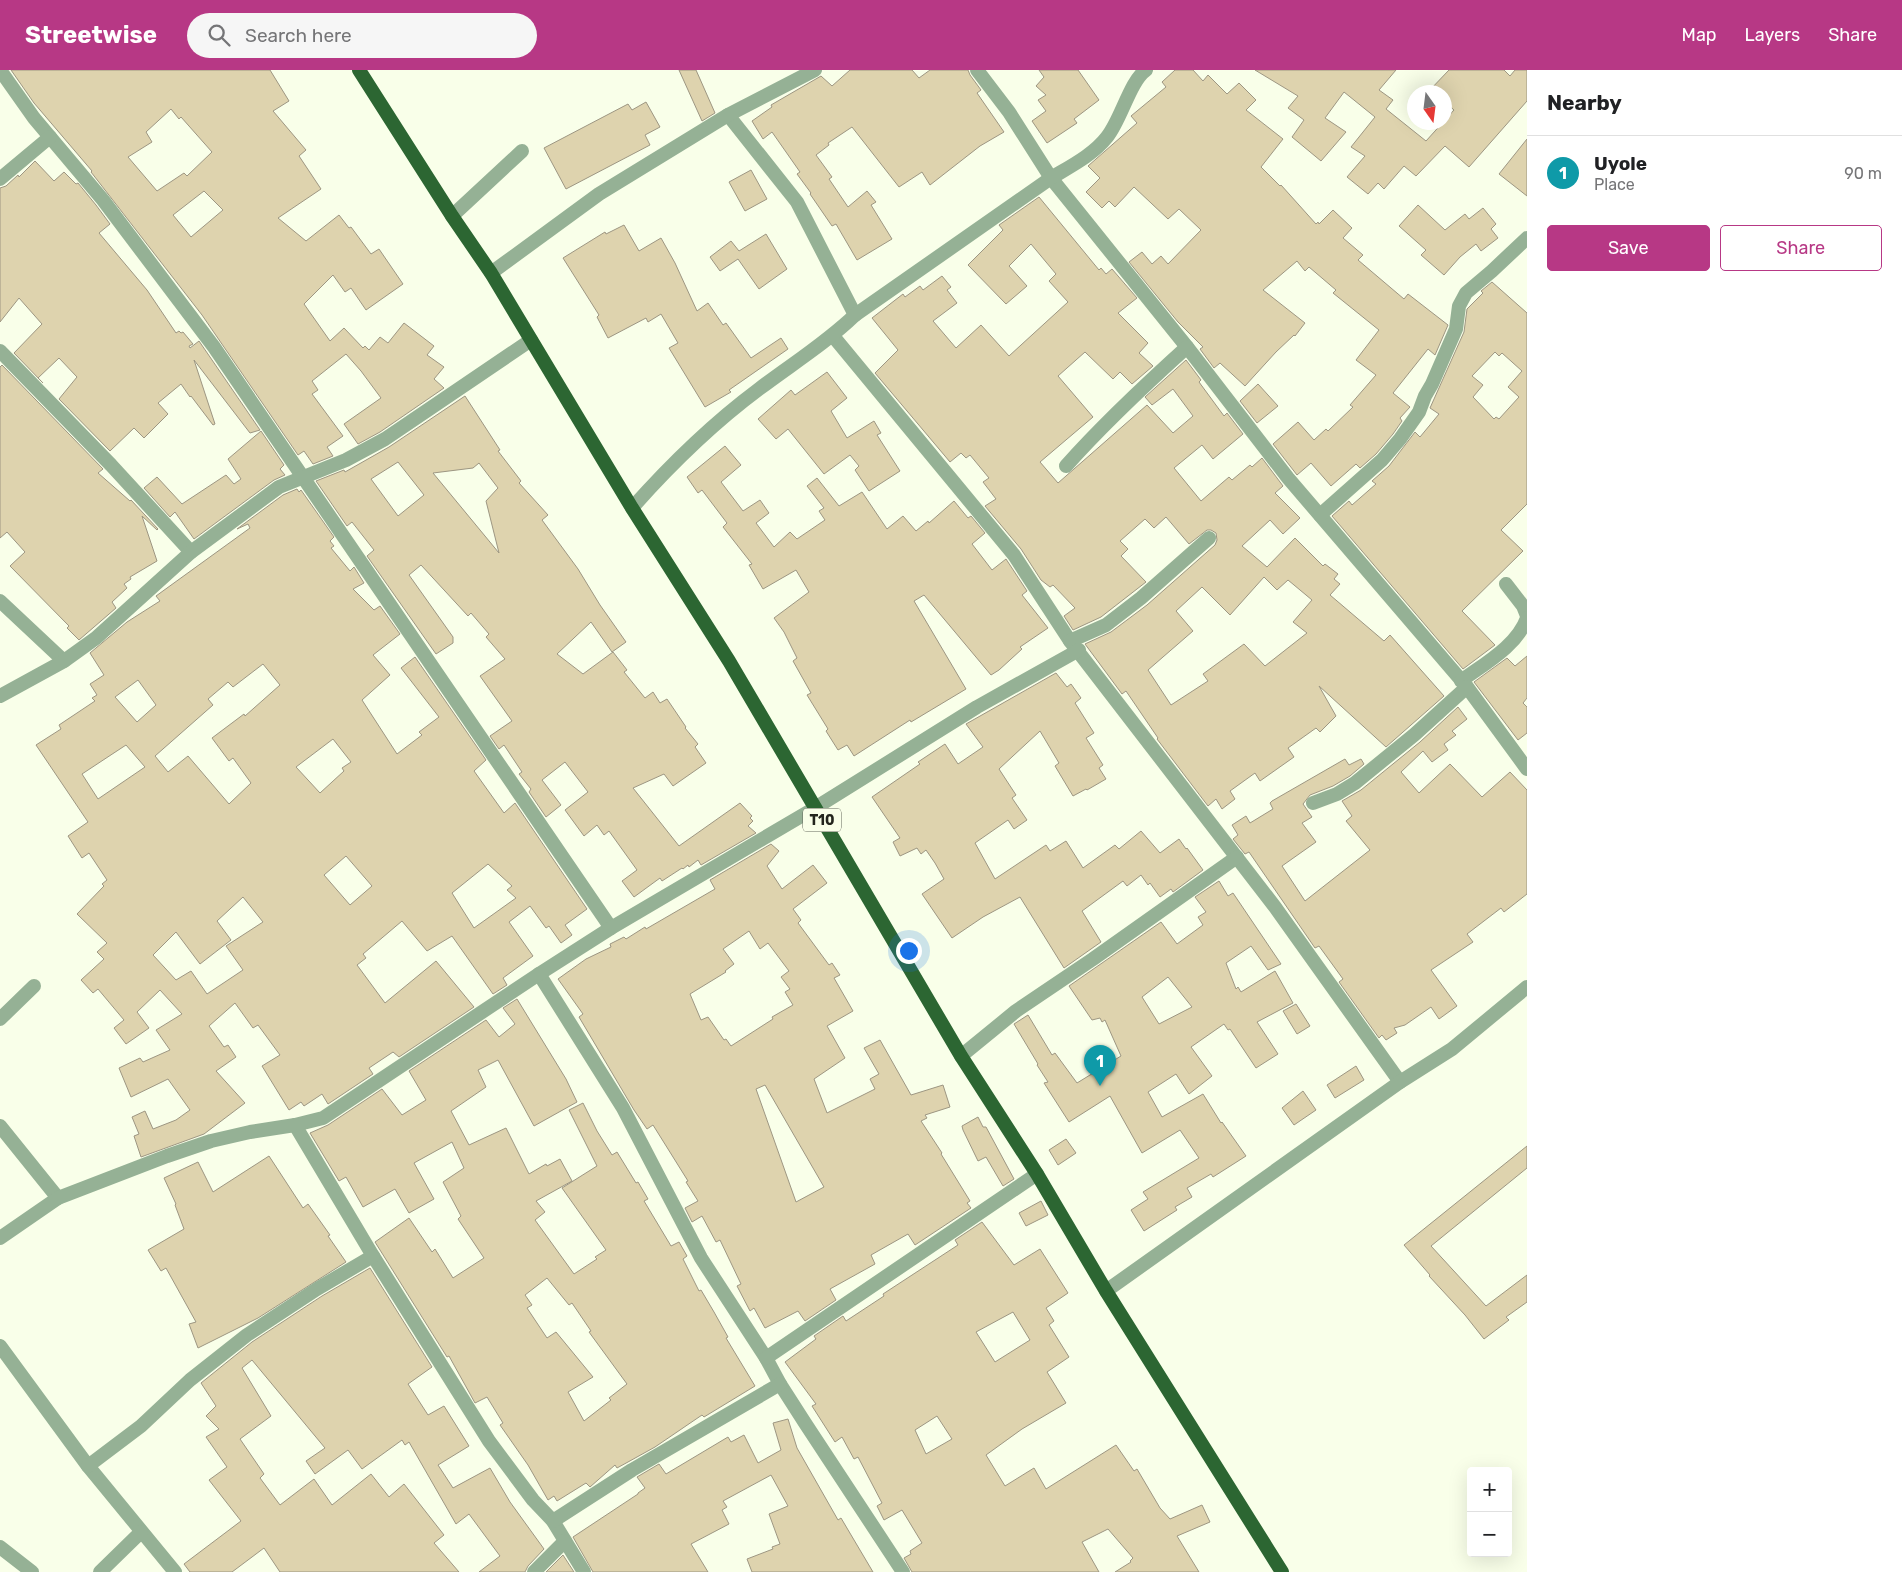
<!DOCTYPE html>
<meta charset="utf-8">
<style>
body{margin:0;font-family:Rubik,sans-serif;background:#f6f6f6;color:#202124}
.controls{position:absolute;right:15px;bottom:15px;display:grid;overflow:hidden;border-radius:5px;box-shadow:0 5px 20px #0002}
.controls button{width:45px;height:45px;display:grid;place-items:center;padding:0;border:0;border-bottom:1px solid #e0e0e0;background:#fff;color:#202124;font:25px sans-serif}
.compass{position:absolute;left:1407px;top:15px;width:45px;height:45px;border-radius:50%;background:#fff;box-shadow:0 5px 20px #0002;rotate:166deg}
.you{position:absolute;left:908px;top:880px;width:18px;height:18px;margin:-12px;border:4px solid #fff;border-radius:50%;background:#1a73e8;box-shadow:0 0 0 8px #1a73e833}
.badge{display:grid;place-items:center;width:32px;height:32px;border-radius:50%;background:#b73885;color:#fff;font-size:16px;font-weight:700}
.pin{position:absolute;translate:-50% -41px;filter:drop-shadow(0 1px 2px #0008)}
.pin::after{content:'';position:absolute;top:26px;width:18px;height:15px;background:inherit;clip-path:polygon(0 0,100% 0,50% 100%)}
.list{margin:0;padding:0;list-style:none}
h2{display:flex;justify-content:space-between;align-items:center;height:65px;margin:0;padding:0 20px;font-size:21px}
h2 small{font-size:16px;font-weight:400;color:#757577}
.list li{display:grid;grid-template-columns:32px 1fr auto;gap:15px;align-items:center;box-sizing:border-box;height:75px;padding:0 20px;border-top:1px solid #e0e0e0}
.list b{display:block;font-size:19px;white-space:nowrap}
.list p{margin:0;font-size:16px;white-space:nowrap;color:#757577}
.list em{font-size:16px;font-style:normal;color:#757577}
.actions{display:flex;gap:10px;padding:15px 20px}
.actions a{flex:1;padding:11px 0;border:1px solid #b73885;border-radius:5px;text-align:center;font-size:18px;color:#b73885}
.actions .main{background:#b73885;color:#fff}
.icon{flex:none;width:28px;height:28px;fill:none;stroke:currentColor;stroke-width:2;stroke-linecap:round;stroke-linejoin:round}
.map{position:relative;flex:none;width:1527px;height:1502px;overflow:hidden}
header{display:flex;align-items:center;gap:30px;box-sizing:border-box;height:70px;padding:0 25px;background:#b73885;color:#fff}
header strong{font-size:24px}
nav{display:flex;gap:28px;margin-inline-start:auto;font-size:18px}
.search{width:350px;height:45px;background:#f6f6f6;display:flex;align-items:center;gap:12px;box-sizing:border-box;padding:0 18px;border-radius:28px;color:#757577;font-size:19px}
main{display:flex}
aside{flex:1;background:#fff}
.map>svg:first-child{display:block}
.building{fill:#ded3ae;stroke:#9d9682;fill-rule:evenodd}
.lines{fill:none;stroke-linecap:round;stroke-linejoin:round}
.minor{stroke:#95b195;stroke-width:14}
.trunk{stroke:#2c6632;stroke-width:14}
.labels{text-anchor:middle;stroke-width:4;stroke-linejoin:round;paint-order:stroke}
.shield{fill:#f9ffe9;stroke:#63665a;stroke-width:1}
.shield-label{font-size:14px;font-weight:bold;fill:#23251d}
</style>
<header>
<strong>Streetwise</strong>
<div class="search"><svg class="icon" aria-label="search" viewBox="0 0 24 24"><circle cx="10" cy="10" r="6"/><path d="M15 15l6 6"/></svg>Search here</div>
<nav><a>Map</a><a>Layers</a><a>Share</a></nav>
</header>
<main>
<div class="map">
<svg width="1527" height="1502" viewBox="0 0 1527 1502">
<rect width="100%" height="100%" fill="#f9ffe9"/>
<g class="building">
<path d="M11,0H270L289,31L273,41L306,80L299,86L321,119L278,148L306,171L339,145L349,158L351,157L371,184L379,179L403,214L366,240L351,218L345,222L333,205L304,234L330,271L344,258L363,278L365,276L369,280L380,267L388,273L404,253L434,276L427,285L444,297L434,309L444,318L380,362L358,374L344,354L381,328L361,301L346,284L312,311L318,320L312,324L343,366L327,377L333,386L313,394L304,381L298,385L202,245L91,102L92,101L34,33ZM171,39L179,49L181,47L212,82L187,106L184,103L157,121L128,87L152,72L146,62ZM204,121L223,140L191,167L173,145Z"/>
<path d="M679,0H696L715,43L702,51Z"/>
<path d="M850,0H912L919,8L930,0H968L970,5L981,20L977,23L1004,62L980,76L930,115L922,102L899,117L852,57L828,73L829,75L816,85L832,107L829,109L848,137L867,121L876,132L871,135L892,169L857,190L836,154L832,156L810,124L811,123L797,104L800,102L772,62L763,69L752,51L772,37L771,35L821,6L832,16Z"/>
<path d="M1039,0H1078L1099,30L1074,49L1077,53L1047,73L1032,51L1046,41L1038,30L1046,25L1036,16L1044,7Z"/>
<path d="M1175,0H1193L1203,11L1208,5L1227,24L1239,13L1256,30L1246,40L1283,69L1261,97L1280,116L1281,115L1316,154L1318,152L1319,154L1333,140L1352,158L1343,168L1363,185L1358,190L1404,229L1408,224L1448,255L1435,285L1428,279L1393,323L1410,337L1400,348L1402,351L1393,364L1376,384L1360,398L1356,394L1331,416L1311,393L1297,405L1273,374L1298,352L1314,370L1326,359L1328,361L1353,337L1350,335L1376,305L1356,290L1379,260L1333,223L1336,220L1309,197L1305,201L1297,191L1263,220L1305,253L1295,266L1294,265L1276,282L1245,316L1220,293L1214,298L1200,279L1203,277L1178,252L1129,192L1142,182L1152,194L1161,186L1168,194L1201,160L1179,139L1168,149L1134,117L1115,137L1109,131L1102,138L1086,122L1100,108L1088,96L1137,53L1131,46L1166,17L1162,12Z"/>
<path d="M1255,0H1396L1379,20L1393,30L1386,39L1426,71L1454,40L1444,31V22H1428L1449,0H1504L1510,6L1515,0H1527V31L1469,97L1445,76L1416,106L1404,96L1384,119L1378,113L1368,124L1347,107L1365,86L1351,77L1375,47L1344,22L1325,48L1346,62L1321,91L1292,67L1304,50L1288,38L1298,26Z"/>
<path d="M646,32L660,57L645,65L650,75L566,119L544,78L628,34L632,40Z"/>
<path d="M1527,69V126L1499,104Z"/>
<path d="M35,91L54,111L64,102L76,114L78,113L96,135L110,154L99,163L147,220L176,263L179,261L181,263L183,262L193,274L189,276L190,278L199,271L260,360L250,363L194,290L215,354L213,355L191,326L190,327L181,314L158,333L168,344L144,368L134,358L110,381L59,329L77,307L59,288L38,308L43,313L14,283L42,254L19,228L0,252V118L6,116L18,105L19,107Z"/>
<path d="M751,100L767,129L745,141L729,112Z"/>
<path d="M1039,127L1099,200L1101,198L1106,204L1112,199L1137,228L1118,243L1148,273L1139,283L1153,296L1132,314L1120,302L1113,309L1085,282L1058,306L1093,347L1040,392L1058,413L1147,335L1173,363L1193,346L1173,319L1152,335L1145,327L1186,290L1201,310L1199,312L1224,346L1227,343L1243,364L1213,389L1202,375L1174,398L1201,431L1229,407L1232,410L1250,395L1252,397L1262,388L1283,416L1275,423L1300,448L1283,464L1270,450L1242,476L1267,497L1295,468L1323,496L1325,494L1338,504L1334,509L1340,514L1330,525L1384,571L1390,565L1444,626L1386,677L1319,616L1336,646L1320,662L1316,658L1288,678L1294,687L1260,711L1255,703L1230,721L1235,729L1222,739L1216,729L1208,736L1157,669L1158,668L1126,621L1122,624L1085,574L1111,562L1147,535L1215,475L1217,470L1216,463L1211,460H1207L1189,474L1166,447L1154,458L1145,449L1120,471L1128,479L1121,486L1146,512L1101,547L1073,560L1064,546L1075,538L1053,515L1050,517L1041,510L1021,479L985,436L996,429L983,412L989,408L970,385L966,388L961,383L950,392L875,303L898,280L872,248L903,224L905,227L920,216L923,220L942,206L951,217L947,220L957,233L933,251L956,278L981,255L1009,286L1068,232L1049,211L1056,204L1031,174L1009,196L1027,216L1006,234L968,195L1003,160L999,155ZM1264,507L1277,520L1288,510L1312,530L1293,552L1307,563L1265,596L1244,574L1203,604L1208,611L1171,635L1148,600L1193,561L1176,541L1202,517L1230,545Z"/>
<path d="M1418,135L1445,160L1465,144L1469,149L1483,138L1496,154L1491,159L1498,168L1481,181L1476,174L1460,187L1444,205L1421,185L1426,180L1399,156Z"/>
<path d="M624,155L639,181L661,168L675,193L697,241L708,233L723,255L726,253L751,288L781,268L788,279L729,320L731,322L705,337L669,278L678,273L661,244L648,252L646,248L608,268L597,247L599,245L563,188L605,162L606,164Z"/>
<path d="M766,164L787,199L759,219L738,189L720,201L710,187L731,171L739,181Z"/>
<path d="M1492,212L1527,243V434L1501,460L1523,481L1462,541L1495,575L1463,599L1332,446L1349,431L1352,435L1376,414L1372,411L1389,396L1415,362L1420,367L1439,344L1430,338L1464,262L1467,239L1483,223L1481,221ZM1495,282L1499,286L1502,283L1522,301L1508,317L1519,327L1499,349L1496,347L1494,349L1473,327L1483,315L1472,306Z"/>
<path d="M2,295L103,399L98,403L130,431L131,430L158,459L157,460L142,446L157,491L130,507L131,509L124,514L127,518L112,532L116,538L79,570L67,558L69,556L10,496L25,482L7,462L0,468V297Z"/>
<path d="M827,302L847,328L831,341L847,368L874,351L881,363L877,365L900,401L869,421L855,400L859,396L850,385L824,404L788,359L776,369L758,349L791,320L795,325Z"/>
<path d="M1258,314L1278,336L1257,353L1240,331Z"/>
<path d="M465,326L500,380L498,381L521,411L519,413L548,445L542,450L578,499L600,535L626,572L612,582L591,552L557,584L583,604L613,582L627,600L624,602L645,628L653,622L660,633L667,629L686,657L685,658L698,674L695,677L706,693L673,716L664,704L633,718L679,776L740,733L752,746L750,748L753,751L748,756L756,763L701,795L698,790L689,797L688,795L683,799L682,798L662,811L660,808L634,827L622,811L637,800L609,761L604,765L597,755L584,766L565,740L588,722L565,692L542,710L561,735L546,747L529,722L531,719L519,704L522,702L504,675L499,679L490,666L512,651L480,606L505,589L486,567L489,564L471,543L468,546L421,495L409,505L453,567V573L436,584L367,486L374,480L352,452L347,456L316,411L344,400L345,402L389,377ZM398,392L424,425L398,446L371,409ZM479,393L498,418L486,431L499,483L433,403L473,398Z"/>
<path d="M261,361L284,395L280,399L285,405L274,410L194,469L175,442L170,447L144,418L157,407L182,434L226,405L234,414L241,409L228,389Z"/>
<path d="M725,376L741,395L721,412L743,441L760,430L769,443L756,453L774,477L790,462L797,469L825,450L819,441L824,438L807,416L817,408L839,436L862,422L887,459L903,446L916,461L928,451L929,453L954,431L968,448L971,446L985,463L972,474L992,500L1006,489L1027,521L1022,525L1048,558L1020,577L1022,579L999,600L991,605L924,525L914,531L966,619L911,652L910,650L854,686L847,675L838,680L826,661L828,659L807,625L811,623L793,591L797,588L784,562L774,548L809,522L796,500L763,519L749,495L752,494L723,457L727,453L702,420L698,423L687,407Z"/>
<path d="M297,419L299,422L301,420L334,467L330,471L334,476L331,478L350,501L354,497L364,513L353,519L374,540L380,536L400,564L373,585L390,605L362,630L397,684L422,665L419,662L439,647L401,598L415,587L486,690L474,701L504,743L515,733L587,839L565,855L572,865L561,873L549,856L546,858L530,836L509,852L533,886L503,908L507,915L493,924L452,866L427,881L402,851L363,884L366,888L357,895L385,933L436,891L474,937L399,987L393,982L369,998L373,1004L328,1034L322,1024L304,1036L301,1032L289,1040L262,996L280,985L258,955L253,958L235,933L209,956L224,977L228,975L236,987L216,1001L245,1033L204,1064L141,1087L134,1066L139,1064L132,1047L145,1041L153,1059L176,1050L190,1040L168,1009L131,1027L119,998L140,988L143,992L170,980L156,960L182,944L160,920L137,942L149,958L126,974L114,958L124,950L98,919L93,923L81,910L104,889L97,882L107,873L77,844L104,816L102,814L107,810L89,783L82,788L68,766L88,752L36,675L61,659L59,655L95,631L92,628L97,625L90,614L104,605L90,583L127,552L160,531L156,526L250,458L248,454L237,459L283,425ZM263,594L280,615L245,646L244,644L212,668L229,691L233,688L251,713L229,734L188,686L168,702L155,686L213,635L208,629L228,612L233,617ZM138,610L156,635L137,652L115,627ZM333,669L351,692L342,698L344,701L320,723L296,697ZM126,675L145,697L98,729L82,704ZM346,786L372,816L350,835L324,805ZM488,794L512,816L507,820L516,828L474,858L452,823ZM243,827L263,852L226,876L243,900L207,924L191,901L176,910L153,885L176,862L200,894L231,870L217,851Z"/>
<path d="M1527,586V628L1523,633L1527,637V663L1518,670L1474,612L1507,588L1515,596Z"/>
<path d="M1056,603L1067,617L1071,614L1081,628L1075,633L1094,663L1086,668L1103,695L1099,698L1106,709L1087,720L1086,719L1073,726L1055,696L1059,693L1040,661L999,699L1016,725L1012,728L1027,750L1014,759L1008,750L975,773L995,809L1046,775L1050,781L1066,771L1083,798L1115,775L1119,779L1141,761L1160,783L1179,769L1186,779L1187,778L1203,800L1173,822L1171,819L1160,827L1150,813L1148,815L1141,805L1127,816L1123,811L1082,841L1101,872L1064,898L1020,827L983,847L952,868L922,824L944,809L935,793L926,780L921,784L917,778L900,786L893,772L900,768L872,727L920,694L918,692L945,674L958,694L983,677L966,654Z"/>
<path d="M1458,637L1467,649L1452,661L1456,665L1444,674L1448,680L1432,692L1423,681L1401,702L1419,723L1450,694L1482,727L1510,702L1527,720V824L1504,842L1501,838L1467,864L1473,872L1431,900L1457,936L1439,949L1431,937L1405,955L1394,958L1397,963L1386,970L1382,965L1379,968L1339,912L1343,909L1319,876L1315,878L1249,782L1245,784L1233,769L1238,765L1232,755L1246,746L1250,753L1273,739L1270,733L1272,731L1345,689L1349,695L1361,689L1364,694L1350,706L1333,716L1310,725L1303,734L1312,747L1302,753L1316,772L1282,796L1305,831L1370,780L1346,751L1352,746L1342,731L1361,720L1420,672Z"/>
<path d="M771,774L779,781L767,796L782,819L813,795L827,813L793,839L801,850L798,853L829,895L832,893L840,905L834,908L853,941L827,956L845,988L814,1009L827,1043L875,1019L870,1009L879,1004L864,978L880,970L911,1025L943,1015L950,1037L925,1045L927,1048L921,1051L942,1083L941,1084L970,1131L967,1133L971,1138L915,1175L908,1164L871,1185L875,1194L830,1219L836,1230L805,1251L798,1241L765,1258L754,1238L750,1241L737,1216L741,1214L720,1170L716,1172L702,1146L692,1152L685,1138L698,1131L686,1112L688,1111L653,1055L647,1059L634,1040L579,947L583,944L558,909L586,889L611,877L610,874L624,867L626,869L645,857L646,859L715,819L710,810ZM749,861L760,879L768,873L789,901L781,907L790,919L785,922L793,935L772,947L773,949L731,976L726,969L724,970L708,947L701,950L690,924L726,902L725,901L734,894L723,879ZM765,1015L824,1117L796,1132L756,1019Z"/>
<path d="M1219,811L1228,826L1233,823L1281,894L1268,900L1251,876L1226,893L1236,919L1238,917L1241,922L1275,901L1293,933L1257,952L1278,984L1256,998L1230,959L1228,960L1224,954L1191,977L1212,1006L1189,1024L1176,1004L1148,1022L1162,1047L1203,1024L1221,1053L1222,1052L1246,1086L1213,1107L1211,1104L1187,1118L1192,1127L1175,1137L1177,1140L1144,1161L1131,1140L1148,1129L1143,1122L1199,1088L1180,1060L1142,1083L1110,1026L1069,1052L1044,1013L1048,1012L1037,995L1038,994L1014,954L1028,945L1052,985L1055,983L1077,1013L1121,986L1105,950L1102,952L1100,948L1092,950L1069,916L1161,852L1177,874L1203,855L1198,847L1206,842L1195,827ZM1168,907L1192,937L1159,954L1142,927Z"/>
<path d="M517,929L566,1009L577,1032L534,1056L498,990L478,1000L486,1017L451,1041L469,1075L506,1058L529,1104L546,1094L547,1096L560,1089L572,1111L536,1131L545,1142L535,1150L574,1204L597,1189L595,1187L606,1180L562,1118L597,1096L569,1040L583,1033L597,1061L612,1085L617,1082L636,1113L638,1112L648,1129L644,1131L671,1176L679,1172L687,1186L683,1189L699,1221L701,1220L714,1242L728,1267L726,1268L755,1316L704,1347L702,1345L655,1377L628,1392L617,1398L615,1395L590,1417L586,1413L557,1431L554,1426L548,1430L528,1395L500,1355L503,1353L487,1327L475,1333L449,1286L447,1287L375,1172L409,1148L432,1182L435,1179L453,1208L484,1188L458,1149L461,1146L443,1112L464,1098L452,1072L414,1093L434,1129L409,1143L395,1119L363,1137L346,1107L339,1111L310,1063L328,1055L382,1019L402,1045L426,1030L409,1001L486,950L499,967L515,954L503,938ZM547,1208L569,1235L572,1233L591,1261L589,1262L627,1314L609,1328L611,1330L584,1351L568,1322L593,1307L556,1262L547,1268L527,1238L532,1235L525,1225Z"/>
<path d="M1296,934L1310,956L1297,964L1283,941Z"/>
<path d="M1356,996L1364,1010L1335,1028L1327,1015Z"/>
<path d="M1303,1021L1316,1040L1294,1055L1282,1038Z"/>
<path d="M978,1047L983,1057H986L1014,1109L1003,1116L986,1087L978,1091L963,1060L962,1056Z"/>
<path d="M1066,1069L1076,1083L1058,1095L1049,1080Z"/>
<path d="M1527,1076V1098L1431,1176L1486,1236L1527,1205V1232L1506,1247L1509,1250L1484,1269L1465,1245L1429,1206L1430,1205L1404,1175Z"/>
<path d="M269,1086L303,1138L308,1134L330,1165L328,1166L346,1192L258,1248L198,1278L189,1254L196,1252L166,1198L161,1201L148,1180L184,1159L175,1135L176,1134L164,1108L198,1092L213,1122Z"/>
<path d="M1041,1131L1048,1145L1026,1156L1019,1143Z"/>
<path d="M982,1152L1014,1195L1040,1179L1068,1223L1046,1238L1054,1251L1049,1255L1069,1287L1047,1302L1066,1333L1022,1359L986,1385L1005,1416L1034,1398L1046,1419L1116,1375L1134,1401L1137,1399L1160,1438L1170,1449L1202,1435L1210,1452L1177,1466L1199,1502H1115L1131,1492L1130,1491L1133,1488L1108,1459L1082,1472L1099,1502H912L904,1488L911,1484L910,1481L922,1473L902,1440L884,1450L877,1436L882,1433L858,1387L854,1389L842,1367L835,1372L812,1336L816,1334L785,1292L816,1269L814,1266L843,1246L846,1251L884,1226L883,1224L958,1175L955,1170ZM1013,1242L1030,1270L995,1292L976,1262ZM937,1346L952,1369L926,1384L915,1360Z"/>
<path d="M370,1198L432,1297L408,1314L428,1345L444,1336L469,1376L438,1395L453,1418L490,1398L510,1432L544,1479L528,1496L525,1502H479L500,1486L469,1444L456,1454L409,1372L405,1375L402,1370L362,1399L348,1380L315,1404L306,1391L325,1378L252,1290L242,1298L271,1346L240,1369L264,1404L260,1408L280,1435L314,1409L332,1435L371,1404L389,1427L404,1414L444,1465L434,1473L459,1502H280L264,1478L232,1502H190L184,1494L241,1451L209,1410L227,1397L206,1367L219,1359L206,1346L216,1336L201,1313L252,1272L322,1226Z"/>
<path d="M788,1349L797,1378L838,1450L841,1448L873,1502H752L747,1489L773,1479L772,1477L780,1474L769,1444L788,1436L771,1405L723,1431L727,1437L722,1440L729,1454L691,1474L708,1502H593L573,1467L638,1424V1423L645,1418L637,1407L659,1394L666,1404L728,1367L731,1372L744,1365L758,1393L781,1380L773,1353Z"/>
<path d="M563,1485L574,1502H546Z"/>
</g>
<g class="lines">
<g class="minor">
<path d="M0,0L34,48L103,130L214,277L611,858"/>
<path d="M977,0L1009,42L1051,108L1187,277L1288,408L1467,617L1527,699"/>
<path d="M728,45L797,132L855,245"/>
<path d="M0,109L50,67"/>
<path d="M452,146L522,81"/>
<path d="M491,203L599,124L728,45L815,0"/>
<path d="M833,266L1014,485L1070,571L1275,837L1400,1012"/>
<path d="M0,281L111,395L191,482"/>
<path d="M1066,396C1104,353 1145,315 1187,277"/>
<path d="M632,438C671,394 712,354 759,319C792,294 826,273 855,245L1051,108C1071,96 1093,85 1107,67C1121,50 1130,11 1146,0"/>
<path d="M1320,445L1382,390L1400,369L1419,342L1425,326L1432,314L1456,259L1459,236L1466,223L1492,201L1527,168"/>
<path d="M1506,514L1523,536L1527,546"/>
<path d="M0,531L64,591"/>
<path d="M1070,571L1106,555L1141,528L1209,468"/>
<path d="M1461,611C1484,594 1517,576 1527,548"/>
<path d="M0,626L64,591L96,568L191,482L279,417L346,390L385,369L531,270"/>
<path d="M1313,733L1337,724L1355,713L1414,665L1467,617"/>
<path d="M539,904L623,1038L701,1188L766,1288L780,1314L805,1353L903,1502"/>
<path d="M0,949L34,916"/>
<path d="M961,986L1016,941L1093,889L1237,787"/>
<path d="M295,1055L373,1186L489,1371L533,1430L553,1451L584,1502"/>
<path d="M0,1056L58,1128"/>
<path d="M0,1168L58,1128L167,1086L211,1071L250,1062L295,1055L323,1048L539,904L611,858L815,738L977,637L1079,580"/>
<path d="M1106,1221L1400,1012L1452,979L1527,917"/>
<path d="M0,1276L88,1396L175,1502"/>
<path d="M766,1288L1037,1104"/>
<path d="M88,1396L141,1356L190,1310L247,1265L317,1219L373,1186"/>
<path d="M553,1451L632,1400L780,1314"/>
<path d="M0,1477L32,1502"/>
<path d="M100,1502L141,1462"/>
<path d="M534,1502L565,1471"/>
</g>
<path class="trunk" d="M359,0L452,146L491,203L632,438L729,591L961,986L1037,1104L1106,1221L1282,1502"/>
</g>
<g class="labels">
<rect class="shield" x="803" y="738.5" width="38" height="23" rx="4"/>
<g class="shield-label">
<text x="822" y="755">T10</text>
</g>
</g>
</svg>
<div class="controls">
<button>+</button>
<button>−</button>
</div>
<svg class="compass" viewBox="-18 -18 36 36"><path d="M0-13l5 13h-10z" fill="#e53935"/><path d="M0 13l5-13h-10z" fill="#757577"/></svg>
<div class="you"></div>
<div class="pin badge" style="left:1100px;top:1016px;background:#0f9aa8">1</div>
</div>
<aside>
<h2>Nearby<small></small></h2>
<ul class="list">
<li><span class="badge" style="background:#0f9aa8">1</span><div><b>Uyole</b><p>Place</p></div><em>90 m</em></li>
</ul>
<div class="actions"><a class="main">Save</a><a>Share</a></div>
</aside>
</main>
